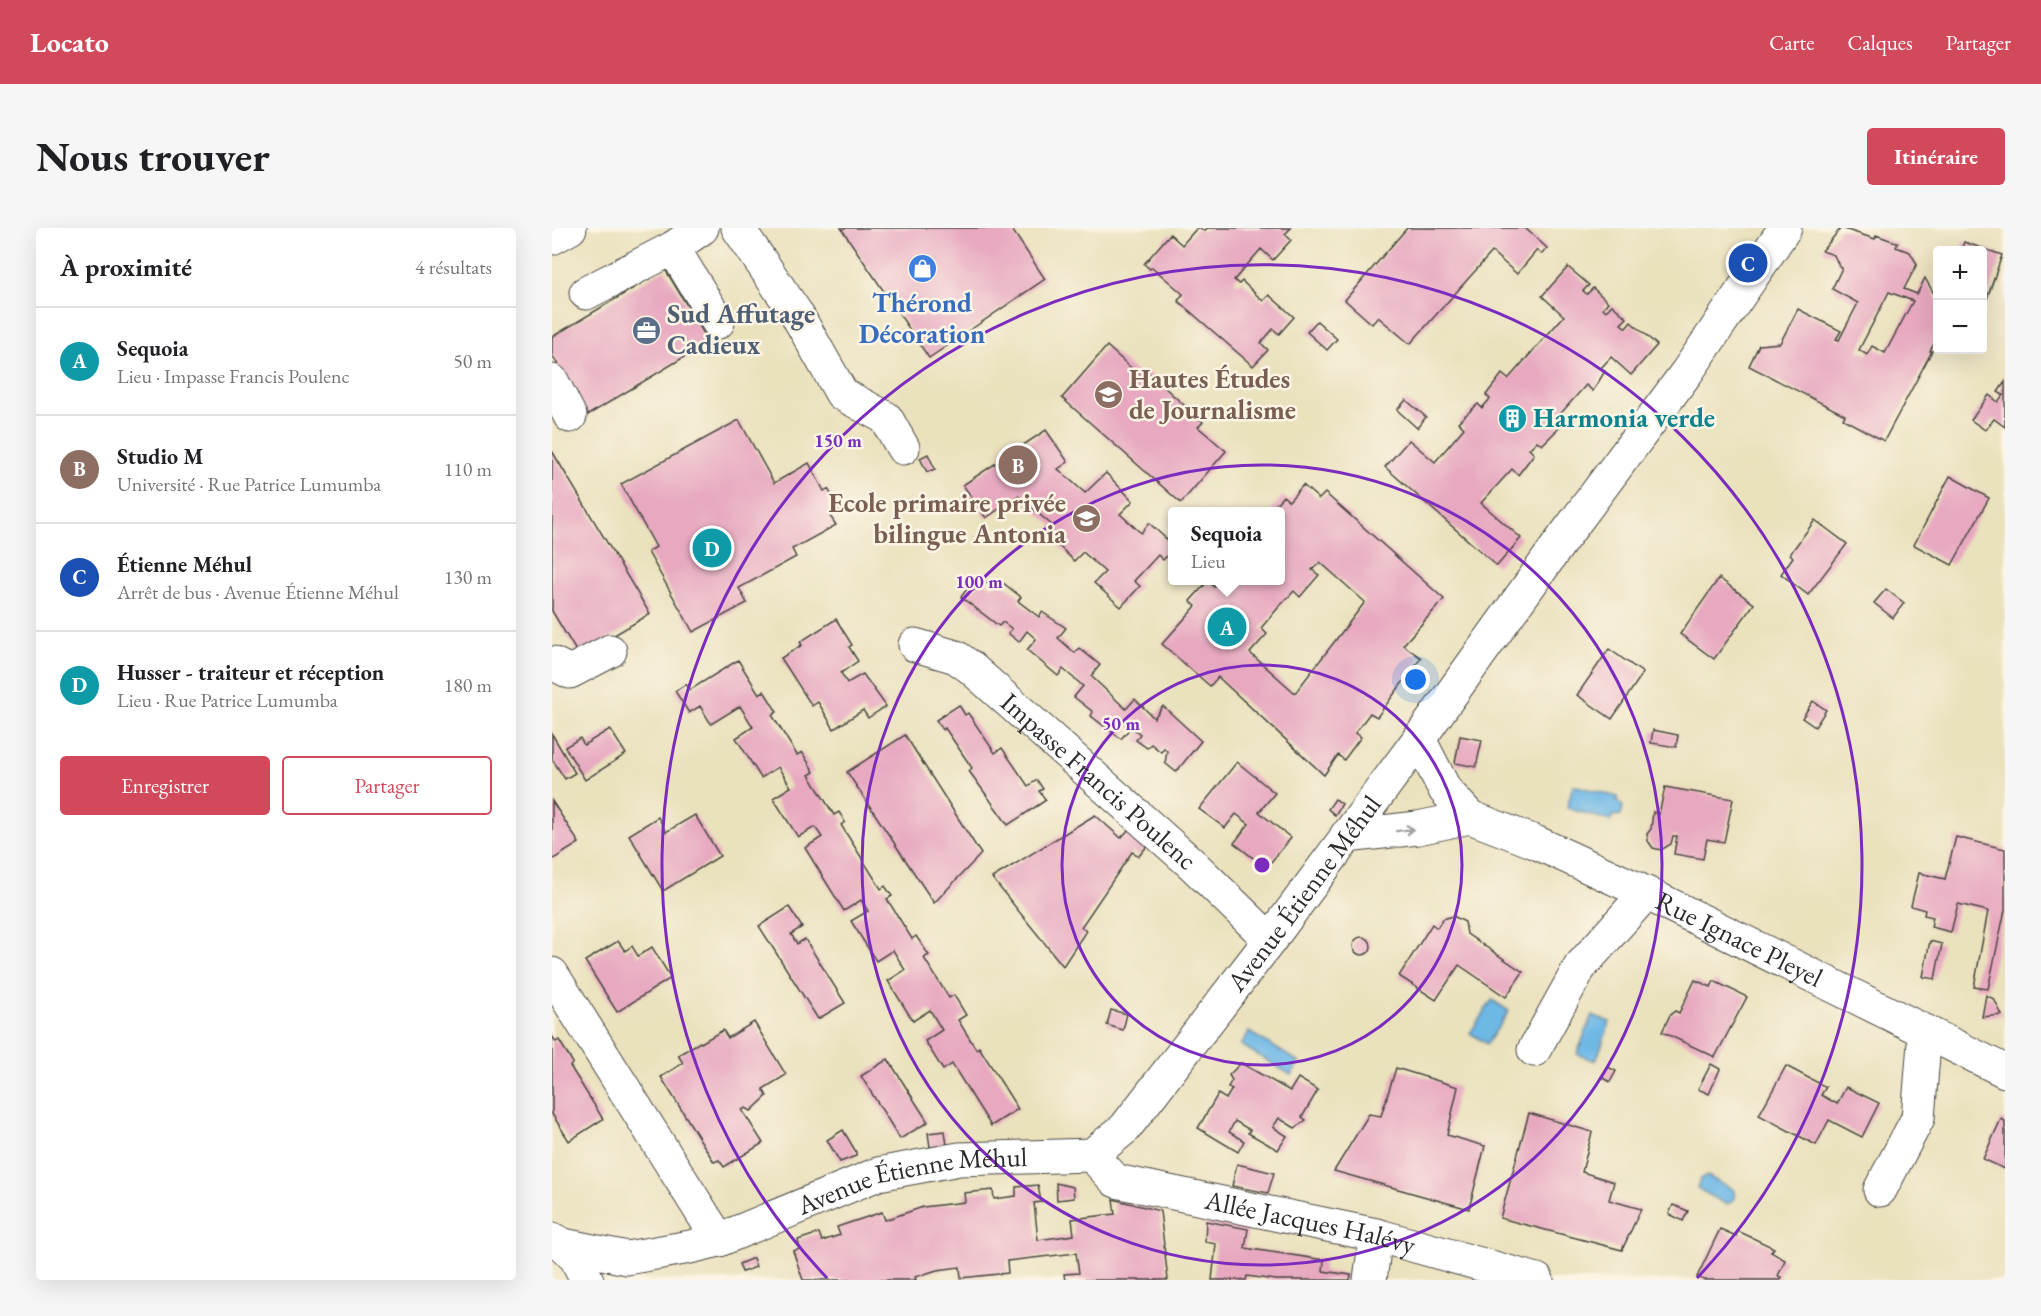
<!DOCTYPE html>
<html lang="fr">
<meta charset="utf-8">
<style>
body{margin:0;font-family:"EB Garamond",serif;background:#f6f6f6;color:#202124}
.controls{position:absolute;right:18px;top:18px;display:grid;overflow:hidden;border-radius:6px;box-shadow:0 6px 24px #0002}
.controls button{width:54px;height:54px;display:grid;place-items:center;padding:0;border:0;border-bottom:2px solid #e0e0e0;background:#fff;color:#202124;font:30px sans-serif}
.you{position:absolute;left:864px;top:452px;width:21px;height:21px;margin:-15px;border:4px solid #fff;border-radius:50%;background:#1a73e8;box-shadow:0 0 0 9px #1a73e833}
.badge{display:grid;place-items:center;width:39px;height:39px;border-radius:50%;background:#d1495b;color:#fff;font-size:20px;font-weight:700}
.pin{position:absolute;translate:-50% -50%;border:3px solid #fff;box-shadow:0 2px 6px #0006}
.popup{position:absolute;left:616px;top:279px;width:117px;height:78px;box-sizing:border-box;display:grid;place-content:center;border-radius:6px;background:#fff;filter:drop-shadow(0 2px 4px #0005);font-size:20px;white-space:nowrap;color:#757577}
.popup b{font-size:22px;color:#202124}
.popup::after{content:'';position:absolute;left:50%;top:100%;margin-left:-12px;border:12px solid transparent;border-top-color:#fff}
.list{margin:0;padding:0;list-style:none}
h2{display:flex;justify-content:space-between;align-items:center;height:78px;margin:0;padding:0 24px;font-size:26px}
h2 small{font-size:20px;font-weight:400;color:#757577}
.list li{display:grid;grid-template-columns:39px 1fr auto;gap:18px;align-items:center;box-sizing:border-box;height:108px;padding:0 24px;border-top:2px solid #e0e0e0}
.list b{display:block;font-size:22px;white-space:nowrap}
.list p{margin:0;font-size:20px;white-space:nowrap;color:#757577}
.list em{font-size:20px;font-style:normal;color:#757577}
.actions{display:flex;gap:12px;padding:18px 24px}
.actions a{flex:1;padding:14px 0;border:2px solid #d1495b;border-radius:6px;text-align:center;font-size:21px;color:#d1495b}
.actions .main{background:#d1495b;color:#fff}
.map{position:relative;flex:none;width:1453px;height:1052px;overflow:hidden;border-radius:6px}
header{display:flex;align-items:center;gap:36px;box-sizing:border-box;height:84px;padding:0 30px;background:#d1495b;color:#fff}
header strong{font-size:28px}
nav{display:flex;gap:33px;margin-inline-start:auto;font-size:21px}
.intro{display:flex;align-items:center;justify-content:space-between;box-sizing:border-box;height:144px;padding:0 36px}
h1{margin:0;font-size:42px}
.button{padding:15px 27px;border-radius:6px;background:#d1495b;color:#fff;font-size:21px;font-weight:700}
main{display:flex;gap:36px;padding:0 36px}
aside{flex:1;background:#fff;border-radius:6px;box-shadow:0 6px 24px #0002}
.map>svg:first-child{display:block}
.water{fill:#6eb8e6;stroke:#4c7288;stroke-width:1.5}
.building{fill:#e7a8c0;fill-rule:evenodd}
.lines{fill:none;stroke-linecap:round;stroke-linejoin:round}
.minor-casing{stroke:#484641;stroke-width:35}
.minor{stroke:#fff;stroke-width:33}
.oneway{stroke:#a0a0a0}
.ring{fill:none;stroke:#7b2cbf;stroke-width:3}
.labels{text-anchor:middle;stroke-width:5;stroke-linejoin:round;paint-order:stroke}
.shop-label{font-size:27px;font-weight:bold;fill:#366cbe;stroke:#fcf5e5}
.service-label{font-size:27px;font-weight:bold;fill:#4e5e75;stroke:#fcf5e5;text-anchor:start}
.education-label{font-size:27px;font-weight:bold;fill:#785e54;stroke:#fcf5e5;text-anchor:start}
.culture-label{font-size:27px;font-weight:bold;fill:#0d838f;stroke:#fcf5e5;text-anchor:start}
.street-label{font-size:27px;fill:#2b2b2b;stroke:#fcf5e5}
.centre{fill:#7b2cbf;stroke:#fcf5e5;stroke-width:3}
.ring-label{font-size:18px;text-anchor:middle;font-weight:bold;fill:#7b2cbf;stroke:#fcf5e5;stroke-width:5;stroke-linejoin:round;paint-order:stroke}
</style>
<header>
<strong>Locato</strong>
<nav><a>Carte</a><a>Calques</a><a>Partager</a></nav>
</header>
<div class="intro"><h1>Nous trouver</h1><a class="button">Itinéraire</a></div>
<main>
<aside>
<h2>À proximité<small>4 résultats</small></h2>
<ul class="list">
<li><span class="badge" style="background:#0f9aa8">A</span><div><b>Sequoia</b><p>Lieu · Impasse Francis Poulenc</p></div><em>50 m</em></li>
<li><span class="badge" style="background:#8d6e63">B</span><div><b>Studio M</b><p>Université · Rue Patrice Lumumba</p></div><em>110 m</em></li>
<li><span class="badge" style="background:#1a4fb4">C</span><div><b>Étienne Méhul</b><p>Arrêt de bus · Avenue Étienne Méhul</p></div><em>130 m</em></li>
<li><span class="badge" style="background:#0f9aa8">D</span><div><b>Husser - traiteur et réception</b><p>Lieu · Rue Patrice Lumumba</p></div><em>180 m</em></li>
</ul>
<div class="actions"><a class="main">Enregistrer</a><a>Partager</a></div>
</aside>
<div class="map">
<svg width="1453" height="1052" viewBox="0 0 1453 1052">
<rect width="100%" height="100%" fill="#fcf5e5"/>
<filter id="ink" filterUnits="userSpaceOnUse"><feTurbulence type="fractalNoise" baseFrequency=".0167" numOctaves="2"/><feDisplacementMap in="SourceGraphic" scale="12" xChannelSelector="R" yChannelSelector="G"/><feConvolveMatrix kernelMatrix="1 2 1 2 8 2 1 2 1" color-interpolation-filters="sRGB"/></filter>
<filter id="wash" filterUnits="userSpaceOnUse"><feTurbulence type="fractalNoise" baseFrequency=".008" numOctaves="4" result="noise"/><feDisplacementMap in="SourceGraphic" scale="24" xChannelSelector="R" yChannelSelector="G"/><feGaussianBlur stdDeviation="1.35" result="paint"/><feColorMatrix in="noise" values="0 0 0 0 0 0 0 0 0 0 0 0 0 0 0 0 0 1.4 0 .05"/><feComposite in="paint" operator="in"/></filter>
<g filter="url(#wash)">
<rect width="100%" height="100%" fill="#eae1bd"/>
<g class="water">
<path d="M1021,557L1066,569L1065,574L1071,578L1069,587L1061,588L1059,593L1015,580Z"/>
<path d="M940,772L957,783L935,816L918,805Z"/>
<path d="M1040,787L1058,794L1044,833L1025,826Z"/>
<path d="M697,804L747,834L739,847L689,817Z"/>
<path d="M1155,948L1181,961L1183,967L1180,974L1174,976L1148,962L1145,959L1149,951Z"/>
</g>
<g id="blocks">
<g class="building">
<path d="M289,0H459L493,51L377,130Z"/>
<path d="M645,0L653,3L655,0H739L733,6L739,12L721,32L709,21L682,52L687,56L690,53L711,73L717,67L742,89L727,106L721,101L709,115L716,122L701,138L626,73L631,66L600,39L598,41L592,36L618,6L630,17Z"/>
<path d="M855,0H973L995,20L990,26L985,22L965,46L940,24L858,116L826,89L820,96L793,72Z"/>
<path d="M1289,0L1323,11L1324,7L1346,15L1344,19L1358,24L1365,36L1352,61L1365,66L1373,50L1386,73V108L1378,123H1380L1332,213L1291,191L1293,187L1197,138L1207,117L1228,115L1246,81L1289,103L1284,111L1287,112L1306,75L1280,61L1290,40L1287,38L1282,27L1270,23ZM1337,64L1361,73L1333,125L1320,118L1315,127L1307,122Z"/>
<path d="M1412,14L1450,27L1435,71L1431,69V22H1409Z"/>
<path d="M1016,39L1037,57L1031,63L1035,66L1041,60L1056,74L1051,80L1054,83L1060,77L1075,90L1069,96L1074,100L1079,94L1105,117L1079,147L1059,129L1049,140L1053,143L1041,163L1034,157L1002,193L1009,198L990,217L985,213L977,221L982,226L966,247L960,241L929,275L969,310L945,338L833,239L857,212L883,234L912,200L906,194L926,176L930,180L938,171L934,167L950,146L956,151L1012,88L990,68Z"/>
<path d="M113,41L157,114L36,187L0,127V109Z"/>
<path d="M765,93L785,111L775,122L755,104Z"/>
<path d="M555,118L588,148L593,142L651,194L646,199L674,223L629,275L510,170Z"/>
<path d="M1453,154V199L1442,191L1433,202L1419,192L1437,167L1446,174L1451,167L1446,164Z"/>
<path d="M854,172L874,189L865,200L845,182Z"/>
<path d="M187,192L222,255L257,235L272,263L276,261L288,282L278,288L284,297L240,321L244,329L187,360L195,375L141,404L96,324L104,319L69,256Z"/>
<path d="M494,202L516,234L506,241L533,265L554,245L581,273L568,286L589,305L597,295L621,317V321L611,332L606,327L582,353L588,358L569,379L542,355L553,344L531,324L522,333L494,305L501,298L466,268L434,290L411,257Z"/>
<path d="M0,223L98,386L27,428L0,383Z"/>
<path d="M376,226L383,241L375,244L368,230Z"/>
<path d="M1398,248L1437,270L1400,337L1362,317Z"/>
<path d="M751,257L767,271L773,265L892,371L851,417L869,430L825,489L818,485L803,505L809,509L792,532L786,527L772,547L666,449L658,458L610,416L644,378L638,373L656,353L662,359L667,352H729V284H717L731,268L737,273ZM768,334L813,374L743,465L698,425L715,406L709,400L726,380L742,363L748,369L767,347L760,342Z"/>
<path d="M1263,292L1295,316L1256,367L1229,346L1241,329L1238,326Z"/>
<path d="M1167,350L1202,376L1162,431L1128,406Z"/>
<path d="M431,351L440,359L446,351L469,369L466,373L487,389L490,384L514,400L506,410L523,425L527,420L548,437L539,448L574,481L583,471L602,490L611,478L649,513L624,544L613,535L615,523L612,520L609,524L599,516L595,520L584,512L588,506L579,499L569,511L539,488L541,484L522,469L531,458L511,441L506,448L475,422L484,411L475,403L467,414L456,405L460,401L451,394L447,398L409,369L417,358L422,362Z"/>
<path d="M1334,361L1352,375L1341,390L1322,375Z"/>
<path d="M284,391L300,417L297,419L306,433L289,445L295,455L311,446L334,478L316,490L311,482L282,501L266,474L260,478L229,430L250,417L248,414Z"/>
<path d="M1057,421L1091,445L1060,491L1025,467Z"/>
<path d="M186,432L207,466L212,463L225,484L220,487L245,527L250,524L262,544L257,547L282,587L287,584L293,594L289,597L329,661L333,658L340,668L335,671L360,711L364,708L377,727L372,730L397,770L402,767L414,787L406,792L424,821L427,819L466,881L439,898L400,836L391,842L373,813L390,802L378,782L361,793L336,753L353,742L341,722L324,733L299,693L316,683L309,672L292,683L253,620L270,609L263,599L246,609L221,570L239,559L226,539L209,550L184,510L201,499L188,478L159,496L148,478L137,485L123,463L134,456L138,462Z"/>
<path d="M1261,473L1274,482L1263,499L1250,490Z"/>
<path d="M407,477L413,487L416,485L443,525L450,520L476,558L485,552L491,561L487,563L494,572L456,597L417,543L420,540L393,500L391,502L384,492Z"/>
<path d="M58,501L74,526L33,552L13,519L28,510L32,517Z"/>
<path d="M1101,502L1126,507L1124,519L1099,515Z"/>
<path d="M0,506L23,545L13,551L0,531Z"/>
<path d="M353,507L429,626L382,675L295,544Z"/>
<path d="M908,508L930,512L924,539L903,535Z"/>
<path d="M685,534L723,565L707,584L739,610L714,640L682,615L697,596L684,586L673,600L647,581Z"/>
<path d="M1113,559L1181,571L1172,614L1155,611L1151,631L1122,626L1125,608H1121L1119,616L1109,622L1101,620L1096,613L1095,606L1099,601L1101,584L1107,586Z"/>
<path d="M783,571L790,576L783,587L776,581Z"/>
<path d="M0,573L27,615L0,632Z"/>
<path d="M143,587L168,628L111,663L77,607L106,589L114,604Z"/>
<path d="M543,587L569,610L578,600L596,617L587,628L580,624L529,699L534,703L511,738L440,650Z"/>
<path d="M1404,609L1453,621V682L1436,761L1422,759L1436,683L1406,676L1399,704L1379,699L1381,689L1372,687L1373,682L1359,678L1367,645L1393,651Z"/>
<path d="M237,679L250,699L239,706L245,716L253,711L293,775L266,791L207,698Z"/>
<path d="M901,688L913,694L915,706L971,744L954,769L907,737L884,772L847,748L880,696L885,700L891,691Z"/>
<circle cx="810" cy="718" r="9"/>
<path d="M66,713L73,723L80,718L86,728L100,719L119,750L65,784L33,733Z"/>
<path d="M1378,713L1390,716L1383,751L1371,749Z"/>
<path d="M1143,752L1159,759L1162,753L1195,769L1163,829L1110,804L1118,787L1123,783L1127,785Z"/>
<path d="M1434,767L1442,771L1450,787L1430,789Z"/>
<path d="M559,782L575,786L571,802L555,797Z"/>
<path d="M202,794L234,847L211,861L215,868L199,883L194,880L190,882L211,915L172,939L167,932L162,934L109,849L131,835L126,827L148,814L149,815L171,802L176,810Z"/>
<path d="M0,808L4,814L7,812L21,835L18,838L51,891L17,913L0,886Z"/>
<path d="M336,831L376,894L348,911L309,848Z"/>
<path d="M689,835L738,863L746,850L766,862L750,889L754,892L743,900L727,890L721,899L735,908L726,922L696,905L698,902L683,893L677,904L692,913L686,924L646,900L666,866L674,871L680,861L676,859L680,852L677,847Z"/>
<path d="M1159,836L1168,841L1157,866L1146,861Z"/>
<path d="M1234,838L1274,859L1269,867L1285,876L1294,859L1327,875L1310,909L1277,892L1264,917L1207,887Z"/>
<path d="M1056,839L1064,843L1058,854L1050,849Z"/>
<path d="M844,840L906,859L895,907L933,918L917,981L782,943L817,886L829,888Z"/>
<path d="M977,885L1040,904L1030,944L1062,954L1057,972L1089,981L1070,1022L948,990Z"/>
<path d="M1449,891L1453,893V941L1431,931Z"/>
<path d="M291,902L304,924V928L288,934L275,912Z"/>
<path d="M393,903L395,917L378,919L376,905Z"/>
<path d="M685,936L722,945L716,965L680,958Z"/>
<path d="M504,955L521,959L522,970L505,972Z"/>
<path d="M486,957L489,974L482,975L486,1012L522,1007L520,991L563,986L561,971L608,983L616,1052H513L512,1046L527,1045L524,1025L455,1033L456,1045L409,1050L408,1039L385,1042L363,1049L364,1052H251L241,1023L248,1021L246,1012L267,1005L270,1013L288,1007L285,999L330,984L333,992L371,979L413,974L412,965L441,962L442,971L464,968V959Z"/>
<path d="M1121,977L1136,983L1131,993L1117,986Z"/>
<path d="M654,993L696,1001L693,1020L772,1032L771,1043L799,1047L798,1052H724L695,1048L694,1052H660L664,1016L653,1014Z"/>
<path d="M1168,1001L1184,1008L1186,1003L1222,1020L1219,1024L1233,1032L1226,1048L1229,1049L1228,1052H1152L1145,1049Z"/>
<path d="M201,1030L204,1039L190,1044L187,1036Z"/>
</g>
</g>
</g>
<g filter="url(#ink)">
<use href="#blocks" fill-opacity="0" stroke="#484641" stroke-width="1.5"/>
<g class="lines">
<defs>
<g id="minor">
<path d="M186,0L244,85L290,166L334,190L351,220"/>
<path d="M0,10L18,0"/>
<path d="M121,20L166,94"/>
<path d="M34,65L121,20L150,0"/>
<path d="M0,153L18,188"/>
<path id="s1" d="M363,417L404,429L418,439L641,637L718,712"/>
<path d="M0,435L18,444L58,423"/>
<path id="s2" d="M867,511L893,562L918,589L983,614L1094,665L1453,843"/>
<path d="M794,608L866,600L918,589"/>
<path d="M0,746L167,1012"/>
<path d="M982,822L1028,739L1094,665"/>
<path id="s3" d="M540,927L564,953L824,1007L985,1052"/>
<path d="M1328,962L1366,890L1373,803"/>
<path id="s4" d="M0,1011L11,1017L75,1030L138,1019L167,1012L326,946L407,931L540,927L573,900L718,712L867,511L1009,313L1135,144L1233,0"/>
<path d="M11,1017L24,1030L35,1052"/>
<path d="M818,1052L824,1007"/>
</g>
</defs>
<use href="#minor" class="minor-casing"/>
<use href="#minor" class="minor"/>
</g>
<defs><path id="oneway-shaft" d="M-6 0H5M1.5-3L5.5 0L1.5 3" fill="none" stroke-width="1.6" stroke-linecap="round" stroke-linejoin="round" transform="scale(1.5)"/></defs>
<use class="oneway" href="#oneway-shaft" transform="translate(853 602) rotate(-7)"/>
</g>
<g class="ring">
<circle cx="710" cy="637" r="200"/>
<circle cx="710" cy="637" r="400"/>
<path d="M275 1050A600 600 0 1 1 1145 1050"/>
</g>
<defs>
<symbol id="shop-disc" viewBox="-11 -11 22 22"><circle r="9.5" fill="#3f7fe0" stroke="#fcf5e5"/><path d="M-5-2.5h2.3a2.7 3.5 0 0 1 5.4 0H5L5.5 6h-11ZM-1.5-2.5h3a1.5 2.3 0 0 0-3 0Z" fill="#fff"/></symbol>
<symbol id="office-disc" viewBox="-11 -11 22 22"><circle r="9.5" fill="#5c6f8a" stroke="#fcf5e5"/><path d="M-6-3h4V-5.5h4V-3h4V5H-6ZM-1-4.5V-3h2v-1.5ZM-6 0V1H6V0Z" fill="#fff"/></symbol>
<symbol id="university-disc" viewBox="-11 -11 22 22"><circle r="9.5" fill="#8d6e63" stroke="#fcf5e5"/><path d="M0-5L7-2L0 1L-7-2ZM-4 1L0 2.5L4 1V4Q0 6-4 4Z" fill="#fff"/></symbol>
<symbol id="building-disc" viewBox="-11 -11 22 22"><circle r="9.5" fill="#0f9aa8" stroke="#fcf5e5"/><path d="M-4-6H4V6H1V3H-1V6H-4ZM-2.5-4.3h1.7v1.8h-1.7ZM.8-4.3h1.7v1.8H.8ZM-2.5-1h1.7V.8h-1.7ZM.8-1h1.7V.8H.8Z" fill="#fff"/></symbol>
<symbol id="school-disc" viewBox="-11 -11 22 22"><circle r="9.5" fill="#8d6e63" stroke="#fcf5e5"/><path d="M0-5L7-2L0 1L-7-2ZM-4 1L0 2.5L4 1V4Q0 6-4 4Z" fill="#fff"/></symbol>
</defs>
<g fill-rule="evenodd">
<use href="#shop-disc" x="354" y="24" width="33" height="33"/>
<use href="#office-disc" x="78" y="86" width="33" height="33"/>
<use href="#university-disc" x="540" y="150" width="33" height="33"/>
<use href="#building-disc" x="944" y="174" width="33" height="33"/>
<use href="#school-disc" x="518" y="274" width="33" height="33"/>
</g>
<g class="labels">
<g class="shop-label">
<text x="370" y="84">Thérond<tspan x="370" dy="31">Décoration</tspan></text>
</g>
<g class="service-label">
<text x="115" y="95">Sud Affutage<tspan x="115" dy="31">Cadieux</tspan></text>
</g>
<g class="education-label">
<text x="577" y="160">Hautes Études<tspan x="577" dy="31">de Journalisme</tspan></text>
<text x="514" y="284" text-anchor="end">Ecole primaire privée<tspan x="514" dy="31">bilingue Antonia</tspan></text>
</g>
<g class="culture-label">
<text x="981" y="199">Harmonia verde</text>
</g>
<g class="street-label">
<text dy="9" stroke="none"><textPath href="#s1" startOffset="232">Impasse Francis Poulenc</textPath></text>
<text dy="9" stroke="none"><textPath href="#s4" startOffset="897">Avenue Étienne Méhul</textPath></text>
<text dy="9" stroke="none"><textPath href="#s2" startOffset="390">Rue Ignace Pleyel</textPath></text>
<text dy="9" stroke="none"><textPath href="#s4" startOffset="376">Avenue Étienne Méhul</textPath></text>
<text dy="9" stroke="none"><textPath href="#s3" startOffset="234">Allée Jacques Halévy</textPath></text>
</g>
</g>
<circle cx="710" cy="637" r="9" class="centre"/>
<g class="ring-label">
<text x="286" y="219">150 m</text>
<text x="427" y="360">100 m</text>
<text x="569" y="502">50 m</text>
</g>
</svg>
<div class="controls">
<button>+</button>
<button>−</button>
</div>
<div class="you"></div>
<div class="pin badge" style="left:675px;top:399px;background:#0f9aa8">A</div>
<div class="popup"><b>Sequoia</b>Lieu</div>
<div class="pin badge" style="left:466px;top:237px;background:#8d6e63">B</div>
<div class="pin badge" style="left:1196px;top:35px;background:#1a4fb4">C</div>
<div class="pin badge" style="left:160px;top:320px;background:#0f9aa8">D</div>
</div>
</main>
